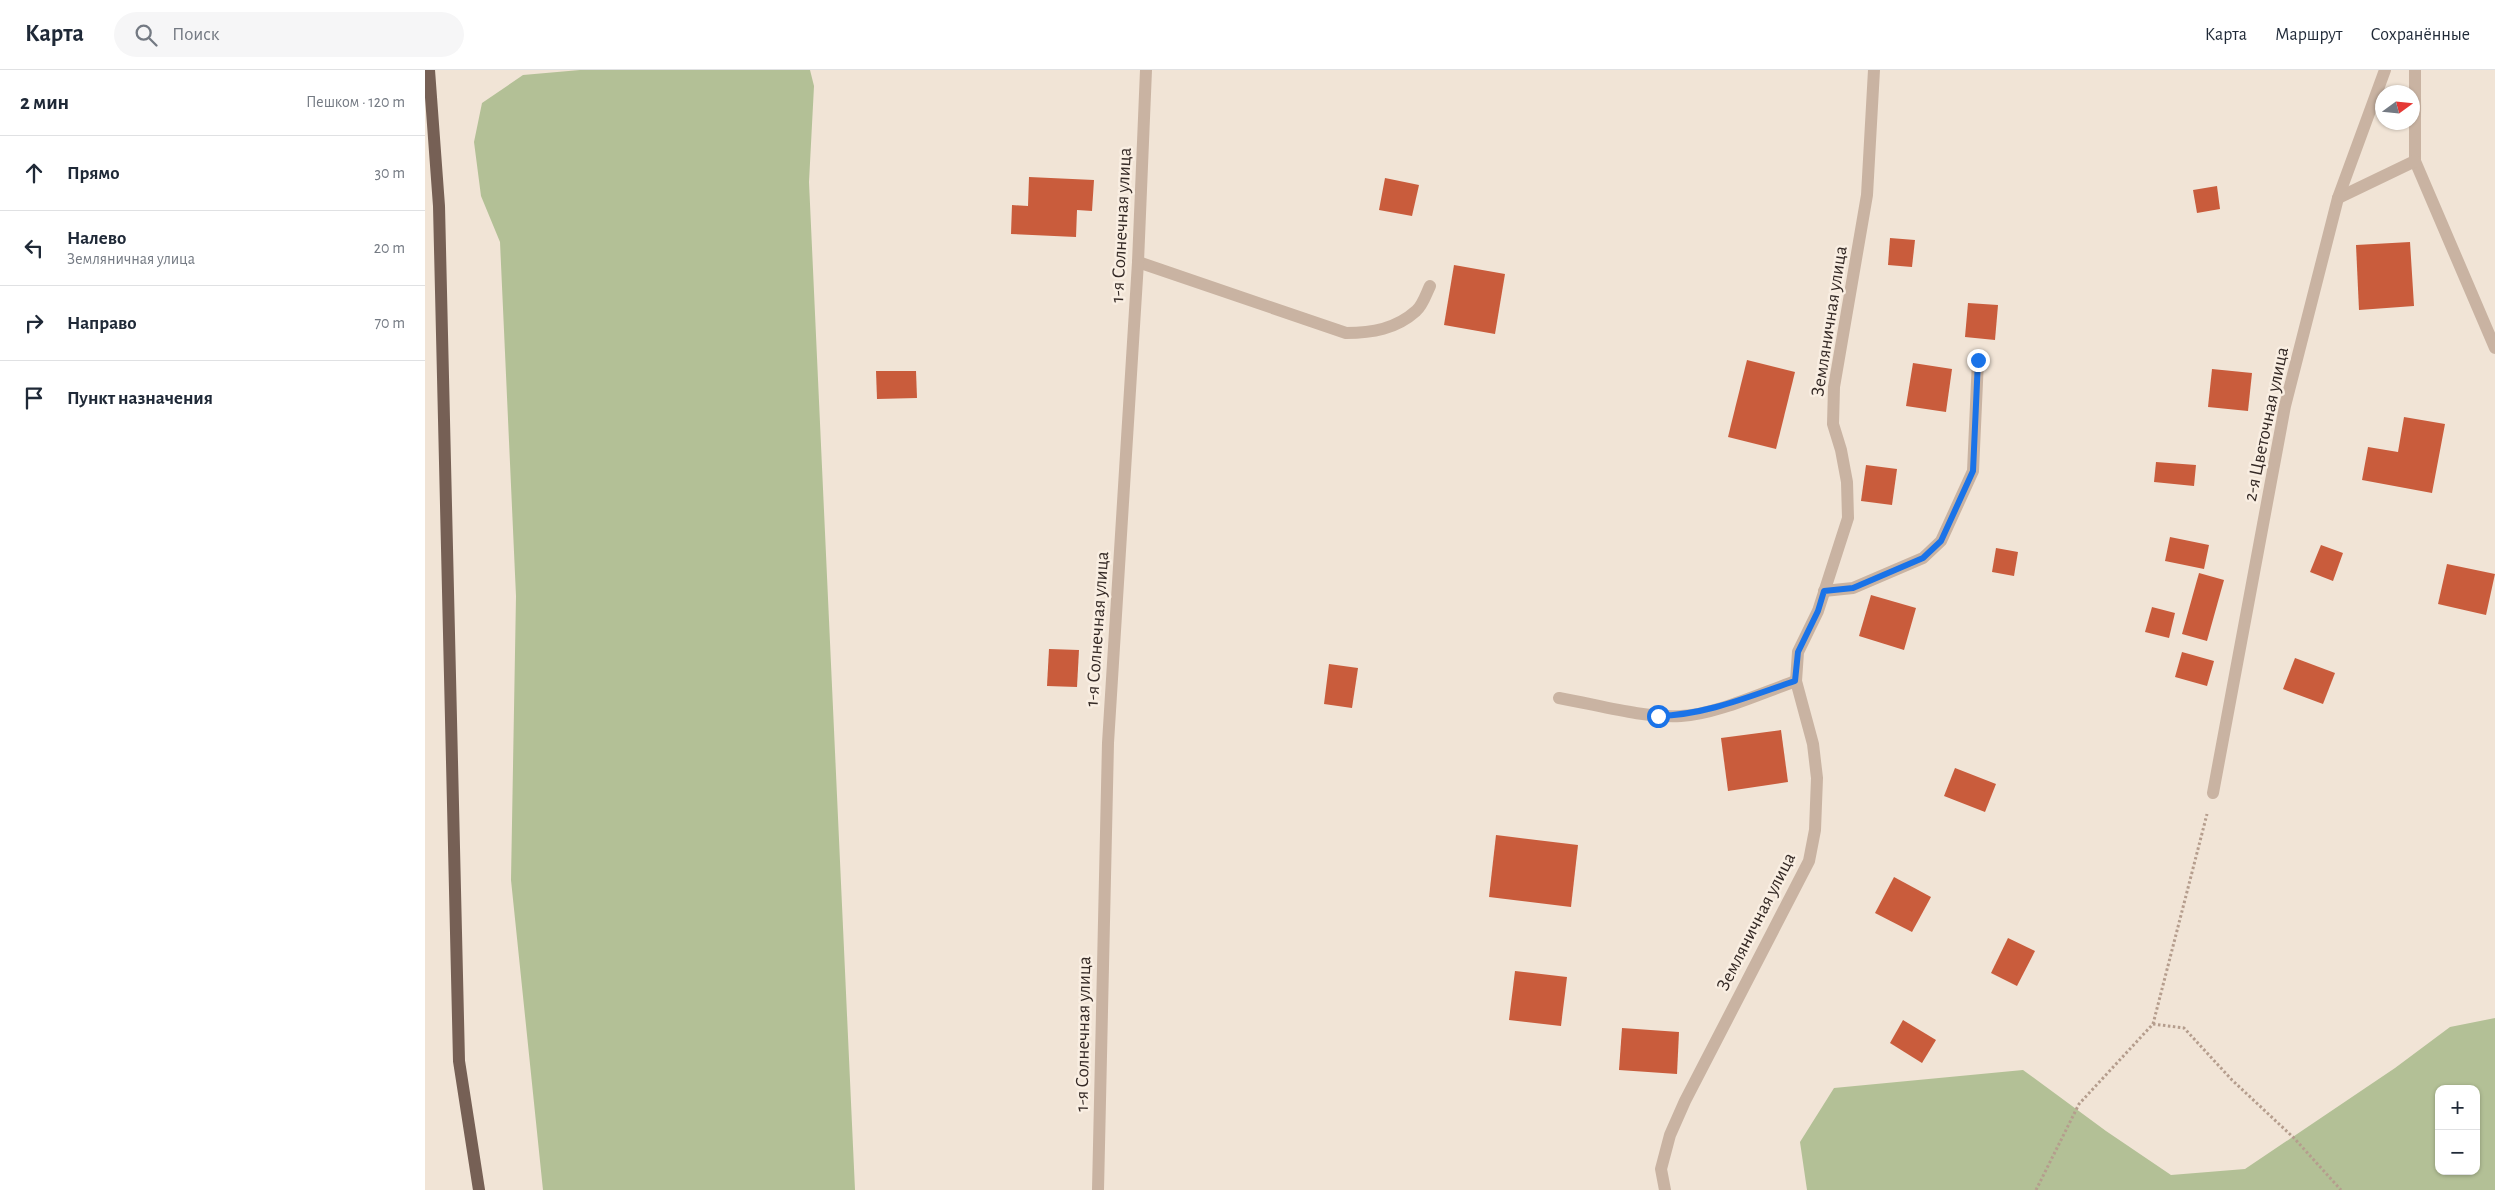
<!DOCTYPE html>
<html lang="ru">
<meta charset="utf-8">
<style>
body{margin:0;font-family:"Alegreya Sans",sans-serif;background:#f6f6f7;color:#1f2937}
.controls{position:absolute;right:15px;bottom:15px;display:grid;overflow:hidden;border-radius:10px;box-shadow:0 1px 4px #0004}
.controls button{width:45px;height:45px;display:grid;place-items:center;padding:0;border:0;border-bottom:1px solid #e0e1e3;background:#fff;color:#1f2937;font:25px sans-serif}
.compass{position:absolute;left:1950px;top:15px;width:45px;height:45px;border-radius:50%;background:#fff;box-shadow:0 1px 4px #0004;rotate:75deg}
.stop{position:absolute;width:15px;height:15px;margin:-11px;border:4px solid #1a73e8;border-radius:50%;background:#fff}
.stop.end{background:#1a73e8;border-color:#fff;box-shadow:0 1px 5px #0008}
.list{margin:0;padding:0;list-style:none}
h2{display:flex;justify-content:space-between;align-items:center;height:65px;margin:0;padding:0 20px;font-size:21px}
h2 small{font-size:16px;font-weight:400;color:#747a83}
.list li{display:grid;grid-template-columns:32px 1fr auto;gap:15px;align-items:center;box-sizing:border-box;height:75px;padding:0 20px;border-top:1px solid #e0e1e3}
.list b{display:block;font-size:19px;white-space:nowrap}
.list p{margin:0;font-size:16px;white-space:nowrap;color:#747a83}
.list em{font-size:16px;font-style:normal;color:#747a83}
.icon{flex:none;width:28px;height:28px;fill:none;stroke:currentColor;stroke-width:2;stroke-linecap:round;stroke-linejoin:round}
.map{position:relative;flex:none;width:2070px;height:1120px;overflow:hidden}
header{display:flex;align-items:center;gap:30px;box-sizing:border-box;height:70px;padding:0 25px;background:#fff;border-bottom:1px solid #e0e1e3}
header strong{font-size:24px}
nav{display:flex;gap:28px;margin-inline-start:auto;font-size:18px}
.search{width:350px;height:45px;background:#f6f6f7;display:flex;align-items:center;gap:12px;box-sizing:border-box;padding:0 18px;border-radius:28px;color:#747a83;font-size:19px}
main{display:flex}
aside{flex:1;background:#fff}
.map>svg:first-child{display:block}
.green{fill:#b3c096;fill-rule:evenodd}
.building{fill:#c95c3c}
.lines{fill:none;stroke-linecap:round;stroke-linejoin:round}
.path{stroke:#b59d8d;stroke-width:3;stroke-dasharray:2.5 2.5;stroke-linecap:butt}
.service{stroke:#c9b3a2;stroke-width:12}
.minor{stroke:#c9b3a2;stroke-width:12}
.primary{stroke:#766055;stroke-width:12}
.route{stroke:#1a73e8;stroke-width:6}
.labels{text-anchor:middle;stroke-width:5;stroke-linejoin:round;paint-order:stroke}
.street-label{font-size:19px;fill:#342925;stroke:#f9eee2}
</style>
<header>
<strong>Карта</strong>
<div class="search"><svg class="icon" aria-label="search" viewBox="0 0 24 24"><circle cx="10" cy="10" r="6"/><path d="M15 15l6 6"/></svg>Поиск</div>
<nav><a>Карта</a><a>Маршрут</a><a>Сохранённые</a></nav>
</header>
<main>
<aside>
<h2>2 мин<small>Пешком · 120 m</small></h2>
<ul class="list">
<li><svg class="icon" aria-label="ahead" viewBox="0 0 24 24"><path d="M12 20V5M6 11l6-6 6 6"/></svg><div><b>Прямо</b></div><em>30 m</em></li>
<li><svg class="icon" aria-label="left" viewBox="0 0 24 24"><path d="M17 20v-9H6M10 6l-5 5 5 5"/></svg><div><b>Налево</b><p>Земляничная улица</p></div><em>20 m</em></li>
<li><svg class="icon" aria-label="right" viewBox="0 0 24 24"><path d="M7 20v-9h11M14 6l5 5-5 5"/></svg><div><b>Направо</b></div><em>70 m</em></li>
<li><svg class="icon" aria-label="arrive" viewBox="0 0 24 24"><path d="M6 21V4h12l-3 4 3 4H6"/></svg><div><b>Пункт назначения</b></div></li>
</ul>
</aside>
<div class="map">
<svg width="2070" height="1120" viewBox="0 0 2070 1120">
<rect width="100%" height="100%" fill="#f1e4d6"/>
<g class="green">
<path d="M155,0H385L389,16L384,112L430,1120H118L86,810L91,526L75,172L56,126L49,72L57,33L98,5Z"/>
<path d="M2070,948V1120H1382L1375,1072L1409,1018L1598,1000L1681,1061L1746,1105L1820,1099L1970,998L2025,957ZM2014,1019H2051V1101H2014Z"/>
</g>
<g class="building">
<path d="M604,107L669,110L667,141L652,140L651,167L586,164L587,135L603,136Z"/>
<path d="M960,108L994,115L987,146L954,140Z"/>
<path d="M1792,116L1795,139L1772,143L1768,120Z"/>
<path d="M1465,168L1490,170L1487,197L1463,195Z"/>
<path d="M1985,172L1989,236L1934,240L1931,175Z"/>
<path d="M1029,195L1080,204L1070,264L1019,255Z"/>
<path d="M1543,233L1573,235L1570,270L1540,267Z"/>
<path d="M1322,290L1370,302L1351,379L1303,367Z"/>
<path d="M1488,293L1527,299L1521,342L1481,336Z"/>
<path d="M1787,299L1827,303L1823,341L1783,337Z"/>
<path d="M451,301H491L492,328L452,329Z"/>
<path d="M1979,347L2020,354L2007,423L1937,410L1943,377L1973,382Z"/>
<path d="M1731,392L1771,395L1769,416L1729,412Z"/>
<path d="M1441,395L1472,399L1467,435L1436,431Z"/>
<path d="M1745,467L1784,475L1779,499L1740,491Z"/>
<path d="M1896,475L1918,483L1908,511L1885,502Z"/>
<path d="M1571,478L1593,482L1589,506L1567,502Z"/>
<path d="M2022,494L2070,504L2061,545L2013,534Z"/>
<path d="M1774,503L1799,510L1782,571L1757,564Z"/>
<path d="M1446,525L1491,538L1479,580L1434,566Z"/>
<path d="M1727,537L1750,543L1744,568L1720,562Z"/>
<path d="M624,579L654,580L652,617L622,616Z"/>
<path d="M1757,582L1789,591L1782,616L1750,607Z"/>
<path d="M1870,588L1910,603L1898,634L1858,619Z"/>
<path d="M904,594L933,598L927,638L899,634Z"/>
<path d="M1356,660L1363,712L1303,721L1296,668Z"/>
<path d="M1530,698L1571,714L1560,742L1519,726Z"/>
<path d="M1071,765L1153,775L1146,837L1064,827Z"/>
<path d="M1469,807L1506,827L1487,862L1450,843Z"/>
<path d="M1583,868L1610,881L1592,916L1566,903Z"/>
<path d="M1090,901L1142,907L1136,956L1084,950Z"/>
<path d="M1478,950L1511,970L1497,993L1465,973Z"/>
<path d="M1197,958L1254,962L1252,1004L1194,1000Z"/>
</g>
<g class="lines">
<g class="path">
<path d="M1728,954L1759,958L1807,1010L1869,1068L1916,1120"/>
<path d="M1611,1120L1654,1034L1728,954L1782,744"/>
</g>
<g class="service">
<path d="M713,192L921,263C947,263 971,259 991,241C998,235 1001,224 1005,216"/>
<path d="M1399,521L1428,518L1498,488L1516,471L1548,401L1553,290"/>
<path d="M1134,628C1174,635 1216,648 1256,646C1292,644 1336,623 1371,611"/>
</g>
<g class="minor">
<path d="M1990,0V91L2070,278"/>
<path d="M1913,128L1990,91"/>
<path d="M1788,723L1860,336L1913,128L1960,0"/>
<path d="M673,1120L683,673L713,192L721,0"/>
<path d="M1240,1120L1236,1099L1245,1065L1260,1031L1384,791L1390,760L1392,708L1388,674L1371,611L1373,582L1393,541L1423,448L1422,412L1416,380L1408,354L1409,317L1442,125L1449,0"/>
</g>
<path class="primary" d="M4,0L14,136L34,991L54,1120"/>
</g>
<g class="lines">
<path class="route" d="M1233,646C1281,645 1325,626 1370,611L1373,582L1393,541L1399,521L1428,518L1498,488L1516,471L1548,401L1553,290"/>
</g>
<g class="labels">
<g class="street-label">
<text transform="translate(695 155) rotate(-87)" y="7">1-я Солнечная улица</text>
<text transform="translate(1403 251) rotate(-81)" y="7">Земляничная улица</text>
<text transform="translate(1840 354) rotate(-78)" y="7">2-я Цветочная улица</text>
<text transform="translate(671 559) rotate(-86)" y="7">1-я Солнечная улица</text>
<text transform="translate(1330 851) rotate(-63)" y="7">Земляничная улица</text>
<text transform="translate(657 964) rotate(-89)" y="7">1-я Солнечная улица</text>
</g>
</g>
</svg>
<div class="controls">
<button>+</button>
<button>−</button>
</div>
<svg class="compass" viewBox="-18 -18 36 36"><path d="M0-13l5 13h-10z" fill="#e53935"/><path d="M0 13l5-13h-10z" fill="#747a83"/></svg>
<div class="stop" style="left:1233px;top:646px"></div>
<div class="stop end" style="left:1553px;top:290px"></div>
</div>
</main>
